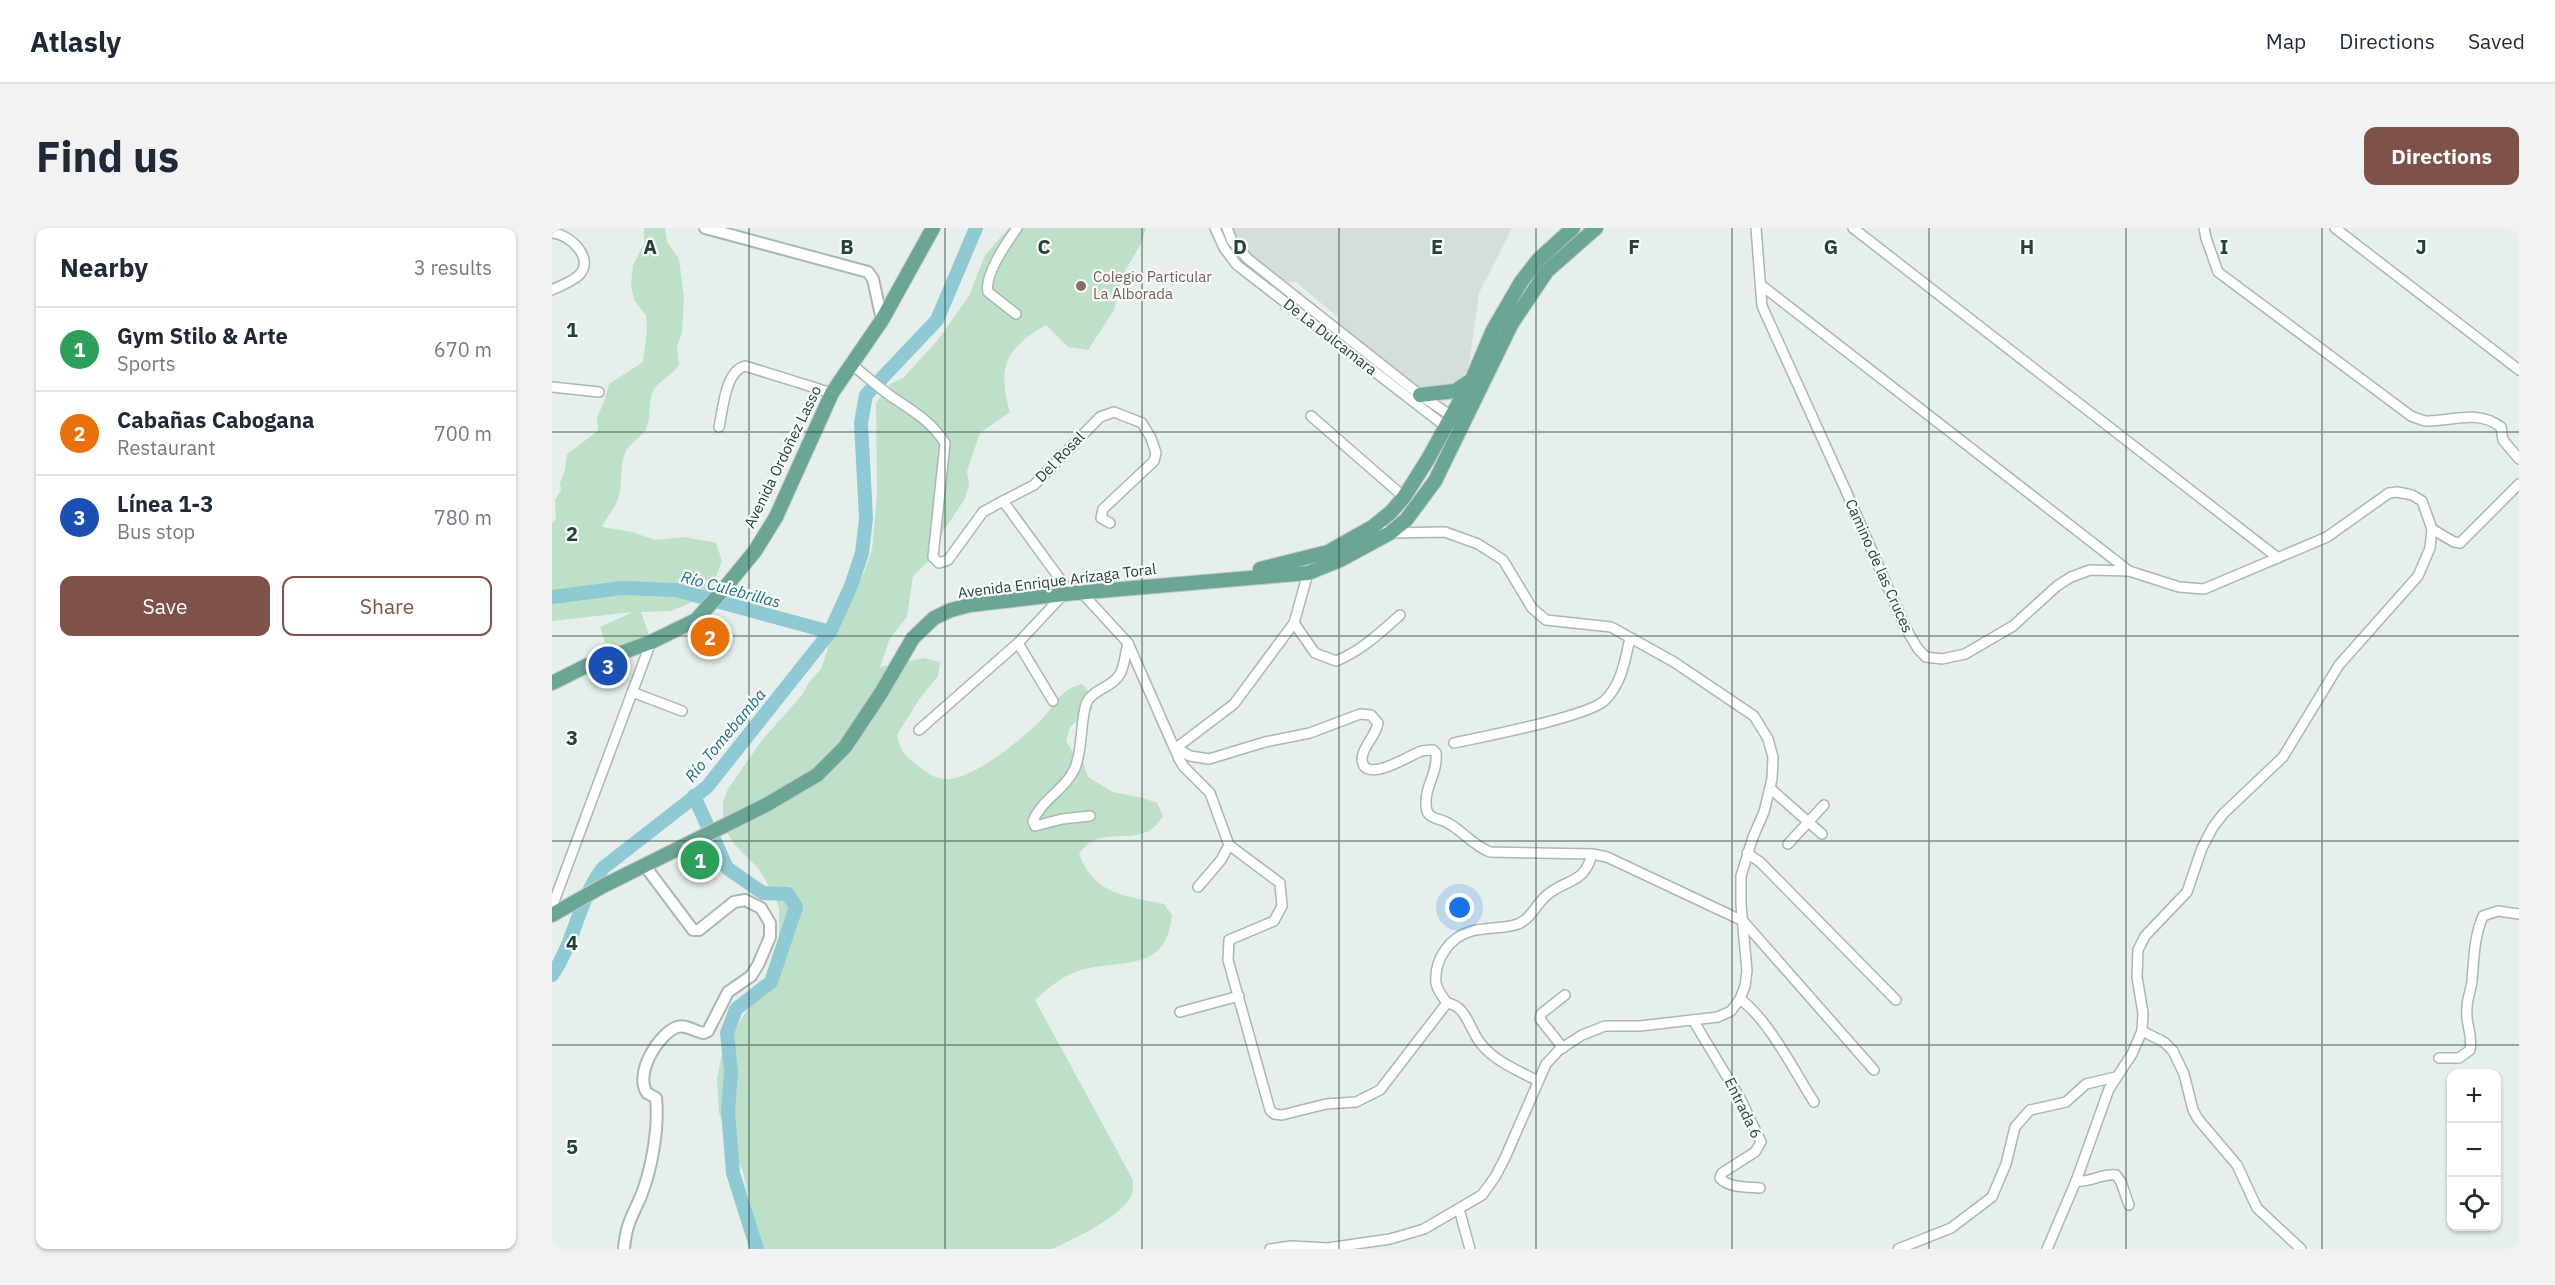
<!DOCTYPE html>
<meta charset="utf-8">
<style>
body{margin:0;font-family:"IBM Plex Sans",sans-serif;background:#f2f2f3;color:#1f2937}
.controls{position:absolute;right:18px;bottom:18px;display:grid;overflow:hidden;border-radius:12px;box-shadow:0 2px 4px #0004}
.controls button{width:54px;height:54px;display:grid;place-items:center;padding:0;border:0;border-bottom:2px solid #e0e1e3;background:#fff;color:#1f2937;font:30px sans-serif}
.you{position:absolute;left:908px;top:680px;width:21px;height:21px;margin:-15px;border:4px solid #fff;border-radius:50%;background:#1a73e8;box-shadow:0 0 0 9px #1a73e833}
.badge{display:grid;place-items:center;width:39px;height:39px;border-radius:50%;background:#7f5249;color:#fff;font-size:20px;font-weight:700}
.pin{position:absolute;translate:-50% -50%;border:3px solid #fff;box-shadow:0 2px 6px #0006}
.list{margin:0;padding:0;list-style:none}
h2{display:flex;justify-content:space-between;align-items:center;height:78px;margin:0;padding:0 24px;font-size:26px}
h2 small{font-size:20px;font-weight:400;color:#747a83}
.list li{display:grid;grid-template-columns:39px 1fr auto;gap:18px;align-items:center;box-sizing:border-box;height:84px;padding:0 24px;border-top:2px solid #e0e1e3}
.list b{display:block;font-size:22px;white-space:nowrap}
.list p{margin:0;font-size:20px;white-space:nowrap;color:#747a83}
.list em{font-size:20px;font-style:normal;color:#747a83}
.actions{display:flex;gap:12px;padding:18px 24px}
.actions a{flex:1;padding:14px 0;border:2px solid #7f5249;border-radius:12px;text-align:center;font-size:21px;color:#7f5249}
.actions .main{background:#7f5249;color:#fff}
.icon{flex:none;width:33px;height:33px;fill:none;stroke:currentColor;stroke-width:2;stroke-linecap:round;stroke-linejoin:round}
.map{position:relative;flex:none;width:1967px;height:1021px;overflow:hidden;border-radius:12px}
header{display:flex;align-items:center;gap:36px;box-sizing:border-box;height:84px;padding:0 30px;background:#fff;border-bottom:2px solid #e0e1e3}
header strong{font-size:28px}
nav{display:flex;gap:33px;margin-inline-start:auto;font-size:21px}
.intro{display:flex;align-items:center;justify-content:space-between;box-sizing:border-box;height:144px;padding:0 36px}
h1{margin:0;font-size:42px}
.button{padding:15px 27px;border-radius:12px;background:#7f5249;color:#fff;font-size:21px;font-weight:700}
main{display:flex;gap:36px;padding:0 36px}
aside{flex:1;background:#fff;border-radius:12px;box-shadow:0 2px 4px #0004}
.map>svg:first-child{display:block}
.built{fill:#d4dfda}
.green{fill:#bfe0c8}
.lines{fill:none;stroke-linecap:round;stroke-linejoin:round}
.river{stroke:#8ec9d4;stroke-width:14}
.minor-casing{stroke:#a8b8b2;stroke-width:12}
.tertiary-casing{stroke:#a8b8b2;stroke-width:14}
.primary-casing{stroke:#c2cac8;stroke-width:16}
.minor{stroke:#fff;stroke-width:9}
.tertiary{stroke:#fff;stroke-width:10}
.primary{stroke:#6aa596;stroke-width:14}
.grid{fill:none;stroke:#24423a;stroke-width:1.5;stroke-opacity:0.55}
.education-dot{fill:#8d6e63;stroke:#f7fbf9;stroke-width:2}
.labels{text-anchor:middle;stroke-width:4.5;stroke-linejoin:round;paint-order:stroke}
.education-label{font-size:15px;fill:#785e54;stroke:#f7fbf9;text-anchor:start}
.street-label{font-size:15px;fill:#24423a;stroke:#f7fbf9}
.water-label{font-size:16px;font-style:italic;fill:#1c6f80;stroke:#f7fbf9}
.grid-label{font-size:20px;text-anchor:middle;font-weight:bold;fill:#24423a;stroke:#f7fbf9;stroke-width:4.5;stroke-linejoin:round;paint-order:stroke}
</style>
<header>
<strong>Atlasly</strong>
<nav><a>Map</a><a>Directions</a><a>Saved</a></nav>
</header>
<div class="intro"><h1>Find us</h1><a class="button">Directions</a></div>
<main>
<aside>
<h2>Nearby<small>3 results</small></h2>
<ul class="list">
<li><span class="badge" style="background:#2e9e5b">1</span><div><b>Gym Stilo &amp; Arte</b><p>Sports</p></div><em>670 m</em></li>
<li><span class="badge" style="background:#e8710a">2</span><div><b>Cabañas Cabogana</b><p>Restaurant</p></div><em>700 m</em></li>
<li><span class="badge" style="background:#1a4fb4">3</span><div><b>Línea 1-3</b><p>Bus stop</p></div><em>780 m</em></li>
</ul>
<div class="actions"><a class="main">Save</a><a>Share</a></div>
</aside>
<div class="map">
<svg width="1967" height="1021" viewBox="0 0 1967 1021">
<rect width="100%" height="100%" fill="#e6efeb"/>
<path class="built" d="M679,0H960L927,65L916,143L903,155L877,160L862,159L788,104L786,89L744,54L730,55L684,13Z"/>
<g class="green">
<path d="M92,0H113L115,14L127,31L132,70L130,104L125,119L127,137C120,147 107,153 101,163C96,174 99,187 95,199C91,209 79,213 74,223C67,237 71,253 67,268C64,280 54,289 50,299L80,304L103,312L132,309L160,314L164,315L170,333L157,367L119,383L89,384L98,410L58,427L48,399L81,384L0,393V295L4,291L3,272L9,262L8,255L13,242L15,226L46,203L45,189L53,172L57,156L91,134L95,102L94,87L82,72L79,56L81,37L92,16Z"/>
<path d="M457,0H594L590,14L570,48L562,82L536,122L516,119L494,97C453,121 445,138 458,184L428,205L415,243L417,258L412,272L381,319V329L361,348L355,389L338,410L328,439L372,430L388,434L386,448L368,470L345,507C349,525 354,529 368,539C376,545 383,551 393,551C418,554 473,509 490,491C505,475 507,462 530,456L540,466V481L518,499L514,513L521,524L531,534L536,549L561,564L591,570L605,575L611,588C591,621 564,599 537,615C534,617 530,622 527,626C543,667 573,668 612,676L620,687C614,750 562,728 521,745C507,750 494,763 483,772L581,952C581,956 581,962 580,966C573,987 520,1012 500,1021H208L191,944L167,885L165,850L171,821L212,755L223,728L227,713V680L222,666L206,640L184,618L176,606L171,590V574L176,561L210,512L250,467L257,454L269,441L285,393L312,345L320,322L325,265L324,175L338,156L351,150L385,113L417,68L433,27Z"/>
</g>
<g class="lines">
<g class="river">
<path d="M0,369L70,360L124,362L278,404"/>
<path d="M142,568L156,599"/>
<path d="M162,611L175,640L211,665L236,666L244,679L219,754L184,781L175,805L179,844L176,883L181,945L205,1021"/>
<path d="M0,747C23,714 26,672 51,640L155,559L278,404L299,358L310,325L314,290L309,195L314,167L385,92L424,0"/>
</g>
<defs>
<g id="minor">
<path d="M663,0L672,20L685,37L898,202"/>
<path d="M675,0L680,13L696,31L868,167L904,191"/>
<path d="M1204,0L1210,78L1294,263L1353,399L1366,421L1374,429L1390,431L1413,426L1461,398L1505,358L1519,349L1538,342L1577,343L1627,359L1652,361L1775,309L1837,265L1845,264L1860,267L1870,273L1880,301L1878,320L1866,348L1787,437L1731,529L1671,586L1661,599L1650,620L1635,664L1593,708L1586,722L1585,749L1591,785L1590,803L1580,826L1557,861L1524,953L1495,1021"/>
<path d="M1301,0L1726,330"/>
<path d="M1652,0L1654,10L1666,44L1859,188C1865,190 1872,194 1878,193C1904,192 1927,182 1949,199L1951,212L1967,231"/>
<path d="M1783,0L1967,142"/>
<path d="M0,5C19,6 44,32 26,48C19,54 8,58 0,62"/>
<path d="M1209,57L1577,343"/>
<path d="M464,86L436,64C432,47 455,14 465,0"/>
<path d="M299,136C313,147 326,159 340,169C361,183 379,193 393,215L381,329L387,335L396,332L431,284L451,273L519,366"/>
<path d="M0,159L47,164"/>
<path d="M759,188L852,269"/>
<path d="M167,199C171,182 173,143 193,138L280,165"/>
<path d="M451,273L482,257L548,189L562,184L590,195L599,210L604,225L602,233L551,281L549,290L558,295"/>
<path d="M1880,301L1902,314L1908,315L1967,256"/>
<path d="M756,345L742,395L682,476L624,520L638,528L657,531L713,514L758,505L808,486L819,487L826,495C824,508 811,518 810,530C810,558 857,528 867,524C871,522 876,522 881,522L884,525C886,545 873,558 874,575C874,580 874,585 879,588C883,591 891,592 896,595C912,604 920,617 938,624L1040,626L1055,629L1191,693L1322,842"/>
<path d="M530,365L576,415L627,531L632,539L658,565L677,617L669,632L646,659"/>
<path d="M742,395L763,425L784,433C809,423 828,405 848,387"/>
<path d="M466,415L501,473"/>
<path d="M80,464L130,483"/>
<path d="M367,502L466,415L512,366"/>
<path d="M902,515C930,509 1034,489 1052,473C1070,456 1073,432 1078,410"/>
<path d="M1219,561L1270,606"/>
<path d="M538,588L510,591L483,598L481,593C489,572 514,561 523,540C531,520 528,496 534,476C540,461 560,460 568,446C573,437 573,425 576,415"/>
<path d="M1236,616L1272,577"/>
<path d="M677,617L728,655L730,678L722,693L677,712L676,732L718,882L722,886L730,887L774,876L804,874L828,862L895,775C891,769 885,762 884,755C882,732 897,709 920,703C935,699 952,701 966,696C980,690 984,676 995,667C1015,650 1032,657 1040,626"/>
<path d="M1195,625L1208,634L1344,772"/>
<path d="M0,679L99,414"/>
<path d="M1188,771C1217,792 1242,843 1262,874"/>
<path d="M895,775C916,778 917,803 930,817C944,834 967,843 986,853"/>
<path d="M628,784L687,768"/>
<path d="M1141,792L1189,872L1209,914L1203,924L1170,945L1168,950C1176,960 1196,959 1208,960"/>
<path d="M1590,803L1612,814L1621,823L1632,846L1641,882L1646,891L1685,937L1705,980L1749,1021"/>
<path d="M1011,820L988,791L989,786L1013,767"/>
<path d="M1887,830H1907L1918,822C1921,804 1913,797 1915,780C1915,771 1919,762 1920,753C1922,730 1922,709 1931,688L1946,683L1967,686"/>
<path d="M1524,953C1538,955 1550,945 1564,947L1569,954L1577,977"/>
<path d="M907,981L918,1021"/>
<path d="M718,1021L739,1018L776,1020L838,1011L872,1001L930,967L943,949L953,930L994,836L1007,822L1030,807L1053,798H1088L1166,789L1179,783L1188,771L1193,758L1195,743L1189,677V648L1201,609L1212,584L1220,551L1221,529L1216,511L1202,488L1122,434L1059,399L994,392L980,380L951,332L926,316L893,304L838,305L822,298"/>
<path d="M1346,1021L1399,1000L1440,969L1454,936L1463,899L1478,882L1514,874L1534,856L1564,849"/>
</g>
<g id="tertiary">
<path d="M153,0L316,44L321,51L330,92"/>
<path d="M72,1021C74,996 80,989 89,968C100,940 107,900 104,870L95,865C82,846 106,806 125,799C136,796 142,804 152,805L156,803L176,764L199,748L206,737L218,709V695L209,680L193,672L182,674L147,702H141L93,638"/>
</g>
<g id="primary">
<path d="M868,167L903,163L918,153"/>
<path d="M708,341L776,324L822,298L839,284L852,269L876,231L921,149L941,102L969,54L986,32L1021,0"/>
<path d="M0,455L36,437L99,414L144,392L171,362L203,323L224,289L280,165L330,92L381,0"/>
<path d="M0,687L51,658L214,577L265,547L293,519L329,465L361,410L382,390L399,382L418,377L512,366L756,345L788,332L838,305L854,292L883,253L960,95L995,43L1044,0"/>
</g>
</defs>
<use href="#minor" class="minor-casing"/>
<use href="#tertiary" class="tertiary-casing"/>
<use href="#primary" class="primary-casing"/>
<use href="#minor" class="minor"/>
<use href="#tertiary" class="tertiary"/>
<use href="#primary" class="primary"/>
</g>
<path class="grid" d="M197,0V1021M393,0V1021M590,0V1021M787,0V1021M984,0V1021M1180,0V1021M1377,0V1021M1574,0V1021M1770,0V1021M0,204H1967M0,408H1967M0,613H1967M0,817H1967"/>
<circle class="education-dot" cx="529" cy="58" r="6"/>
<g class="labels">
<g class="education-label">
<text x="541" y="54">Colegio Particular<tspan x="541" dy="17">La Alborada</tspan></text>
</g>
<g class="street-label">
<text transform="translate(778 109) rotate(38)" y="5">De La Dulcamara</text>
<text transform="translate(231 229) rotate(-64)" y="5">Avenida Ordoñez Lasso</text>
<text transform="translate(508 229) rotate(-46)" y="5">Del Rosal</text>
<text transform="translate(1327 338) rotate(66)" y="5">Camino de las Cruces</text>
<text transform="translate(505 353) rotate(-7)" y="5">Avenida Enrique Arízaga Toral</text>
<text transform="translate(1191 880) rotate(64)" y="5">Entrada 6</text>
</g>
<g class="water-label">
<text transform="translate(179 361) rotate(15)" y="6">Río Culebrillas</text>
<text transform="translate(173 507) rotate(-50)" y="6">Río Tomebamba</text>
</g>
</g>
<g class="grid-label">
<text x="98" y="26">A</text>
<text x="295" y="26">B</text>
<text x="492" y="26">C</text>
<text x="688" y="26">D</text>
<text x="885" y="26">E</text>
<text x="1082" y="26">F</text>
<text x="1279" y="26">G</text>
<text x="1475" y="26">H</text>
<text x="1672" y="26">I</text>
<text x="1869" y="26">J</text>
<text x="20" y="109">1</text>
<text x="20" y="313">2</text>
<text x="20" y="517">3</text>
<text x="20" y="722">4</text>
<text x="20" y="926">5</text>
</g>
</svg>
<div class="controls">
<button>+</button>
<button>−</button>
<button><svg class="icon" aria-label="locate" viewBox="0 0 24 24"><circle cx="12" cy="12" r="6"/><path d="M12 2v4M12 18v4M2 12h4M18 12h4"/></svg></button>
</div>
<div class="you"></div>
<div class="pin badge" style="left:148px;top:632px;background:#2e9e5b">1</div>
<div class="pin badge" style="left:158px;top:409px;background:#e8710a">2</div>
<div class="pin badge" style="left:56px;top:438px;background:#1a4fb4">3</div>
</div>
</main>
